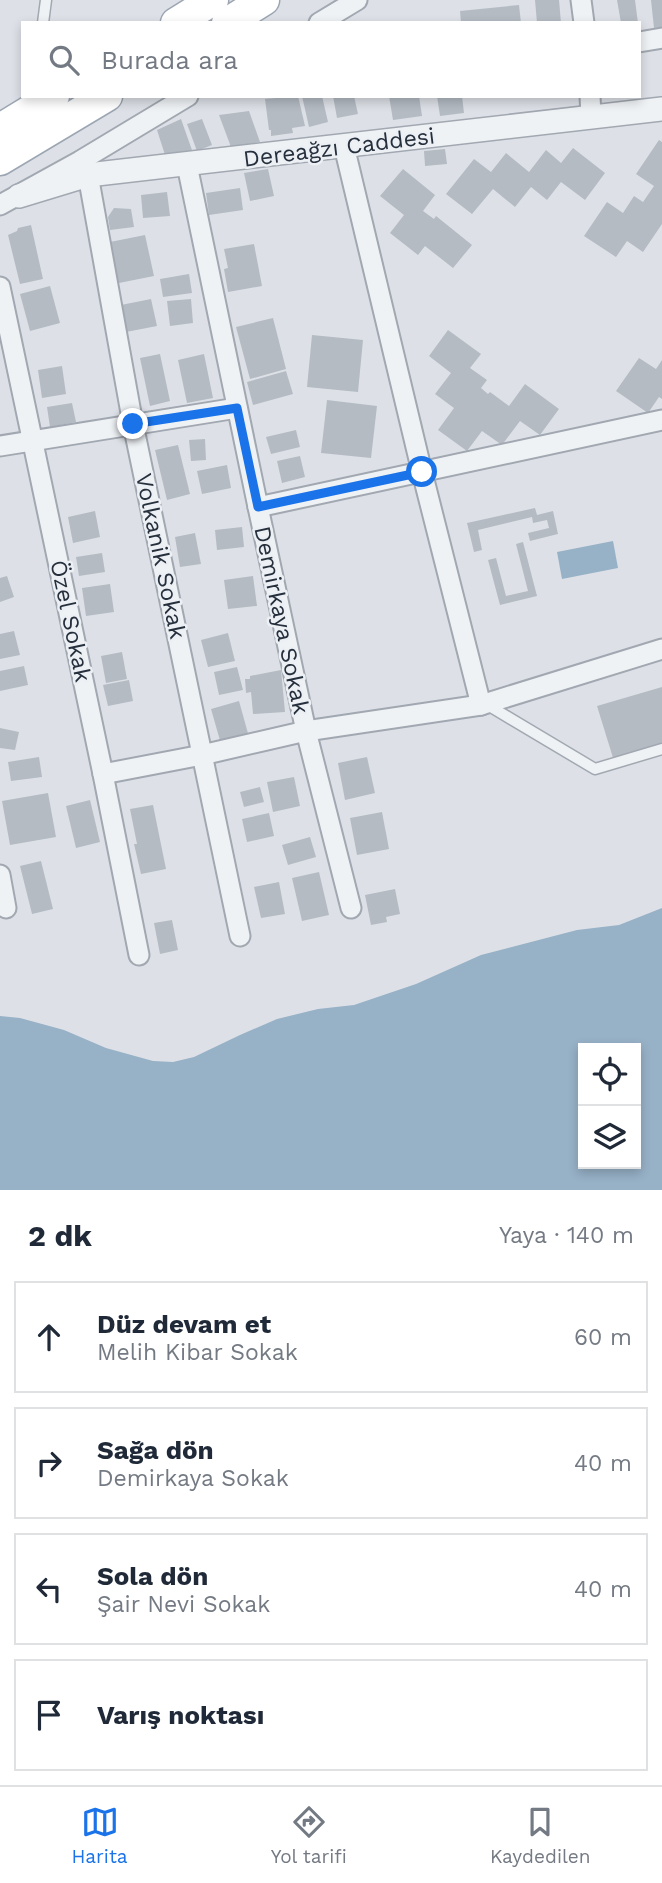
<!DOCTYPE html>
<html lang="tr">
<meta charset="utf-8">
<style>
body{margin:0;font-family:"Work Sans",sans-serif;background:#f6f6f7;color:#1f2937}
.controls{position:absolute;right:21px;bottom:21px;display:grid;overflow:hidden;border-radius:0px;box-shadow:0 4px 10px #0003}
.controls button{width:63px;height:63px;display:grid;place-items:center;padding:0;border:0;border-bottom:2px solid #e0e1e3;background:#fff;color:#1f2937;font:35px sans-serif}
.stop{position:absolute;width:21px;height:21px;margin:-16px;border:5px solid #1a73e8;border-radius:50%;background:#fff}
.stop.end{background:#1a73e8;border-color:#fff;box-shadow:0 2px 7px #0008}
.list{margin:0;padding:0;list-style:none}
h2{display:flex;justify-content:space-between;align-items:center;height:91px;margin:0;padding:0 28px;font-size:30px}
h2 small{font-size:23px;font-weight:400;color:#747a83}
.list li{display:grid;grid-template-columns:46px 1fr auto;gap:21px;align-items:center;box-sizing:border-box;height:112px;margin:0 14px 14px;padding:0 14px;border:2px solid #e0e1e3;border-radius:0px}
.list b{display:block;font-size:26px;white-space:nowrap}
.list p{margin:0;font-size:23px;white-space:nowrap;color:#747a83}
.list em{font-size:23px;font-style:normal;color:#747a83}
.icon{flex:none;width:38px;height:38px;fill:none;stroke:currentColor;stroke-width:2;stroke-linecap:round;stroke-linejoin:round}
.map{position:relative;flex:none;width:662px;height:1190px;overflow:hidden}
.search{position:absolute;background:#fff;box-shadow:0 4px 10px #0003;left:21px;right:21px;top:21px;height:77px;display:flex;align-items:center;gap:18px;box-sizing:border-box;padding:0 24px;border-radius:0px;color:#747a83;font-size:26px}
.sheet{height:595px;background:#fff}
nav{display:flex;justify-content:space-around;align-items:center;box-sizing:border-box;height:98px;border-top:2px solid #e0e1e3;background:#fff;font-size:19px;color:#747a83}
nav a{display:grid;justify-items:center;gap:4px}
nav .on{color:#1a73e8}
.map>svg:first-child{display:block}
.water{fill:#97b1c7;fill-rule:evenodd}
.building{fill:#b4bbc3}
.lines{fill:none;stroke-linecap:round;stroke-linejoin:round}
.service-casing{stroke:#a2a8b1;stroke-width:13}
.minor-casing{stroke:#a2a8b1;stroke-width:23}
.tertiary-casing{stroke:#a2a8b1;stroke-width:26}
.primary-casing{stroke:#9ca6b2;stroke-width:33}
.service{stroke:#eff2f5;stroke-width:10}
.minor{stroke:#eff2f5;stroke-width:19}
.tertiary{stroke:#eff2f5;stroke-width:23}
.primary{stroke:#fff;stroke-width:30}
.route{stroke:#1a73e8;stroke-width:9}
.labels{text-anchor:middle;stroke-width:5;stroke-linejoin:round;paint-order:stroke}
.street-label{font-size:23px;fill:#26303d;stroke:#ecf0f4}
</style>
<div class="map">
<svg width="662" height="1190" viewBox="0 0 662 1190">
<rect width="100%" height="100%" fill="#dde1e7"/>
<g class="water">
<path d="M613,541L618,568L562,579L557,552Z"/>
<path d="M662,908V1190H0V1016L20,1018L64,1030L106,1048L153,1061L173,1062L194,1057L240,1035L277,1019L318,1009L354,1005L416,984L481,955L577,930L619,925ZM583,1048H636V1164H583Z"/>
</g>
<g class="building">
<path d="M535,0H559L561,23H537Z"/>
<path d="M617,0H635L638,23H621Z"/>
<path d="M651,0H662V27L654,28Z"/>
<path d="M519,5L521,23H461L460,11Z"/>
<path d="M298,96L305,126L292,128L293,133L271,136V130H269L265,99Z"/>
<path d="M302,96H322L328,122L309,127Z"/>
<path d="M333,96H354L358,114L337,118Z"/>
<path d="M389,96H419L422,116L393,120Z"/>
<path d="M437,96H462L464,113L440,116Z"/>
<path d="M249,111L260,142L231,147L219,115Z"/>
<path d="M181,119L193,153L166,158L157,130Z"/>
<path d="M202,119L212,145L197,151L187,124Z"/>
<path d="M659,140L662,142V224L643,252L627,241L616,257L584,236L607,202L623,213L634,196L643,202L654,186L636,174Z"/>
<path d="M573,148L605,173L585,200L561,182L547,200L531,187L515,207L493,189L472,214L446,194L474,159L491,172L506,153L529,172L546,150L561,163Z"/>
<path d="M445,149L447,164L425,166L424,151Z"/>
<path d="M268,169L274,196L250,201L244,173Z"/>
<path d="M403,169L435,195L423,211L434,219L436,216L472,245L453,268L425,246L418,255L390,233L404,215L380,196Z"/>
<path d="M240,188L243,210L209,215L206,193Z"/>
<path d="M167,192L170,216L143,218L141,195Z"/>
<path d="M114,208L131,209L134,227L110,230L108,217Z"/>
<path d="M31,225L43,279L20,284L8,235L17,231L18,228Z"/>
<path d="M145,235L154,276L114,284L105,243Z"/>
<path d="M254,244L262,286L228,292L224,269L228,268L224,249Z"/>
<path d="M189,274L192,293L163,297L160,279Z"/>
<path d="M50,286L60,323L30,331L20,294Z"/>
<path d="M151,299L157,326L126,332L121,305Z"/>
<path d="M191,299L193,323L170,326L167,301Z"/>
<path d="M273,318L286,369L250,379L236,327Z"/>
<path d="M448,330L481,354L470,368L487,380L481,388L488,394L490,392L509,406L525,384L559,409L540,435L520,421L502,445L482,431L467,451L438,430L454,408L435,394L451,373L429,356Z"/>
<path d="M312,335L363,340L358,392L307,387Z"/>
<path d="M160,354L170,401L150,406L140,358Z"/>
<path d="M204,354L213,398L187,403L178,360Z"/>
<path d="M639,358L656,369L662,360V399L659,397L648,413L616,391Z"/>
<path d="M62,366L66,394L42,398L38,370Z"/>
<path d="M286,371L293,394L253,405L247,382Z"/>
<path d="M327,400L377,406L371,458L321,453Z"/>
<path d="M72,403L76,422L50,427L47,407Z"/>
<path d="M296,430L300,447L271,454L266,437Z"/>
<path d="M205,439L206,460L191,461L189,440Z"/>
<path d="M178,445L190,494L167,500L155,450Z"/>
<path d="M300,456L305,477L282,483L277,461Z"/>
<path d="M227,465L231,488L202,494L197,471Z"/>
<path d="M535,508L537,515L553,511L558,534L530,541L528,533L549,528L547,520L533,523L532,517L478,530L482,550L474,552L467,523Z"/>
<path d="M95,511L100,537L73,543L68,517Z"/>
<path d="M242,527L244,547L217,550L215,530Z"/>
<path d="M195,533L201,564L180,567L175,537Z"/>
<path d="M523,542L537,596L500,605L488,560L496,558L506,596L528,591L516,544Z"/>
<path d="M102,553L105,572L79,576L76,557Z"/>
<path d="M7,576L14,597L0,602V578Z"/>
<path d="M253,576L257,606L228,609L224,580Z"/>
<path d="M110,584L114,612L86,616L82,588Z"/>
<path d="M14,631L20,655L0,659V634Z"/>
<path d="M228,633L235,661L208,667L201,640Z"/>
<path d="M122,652L127,679L106,683L101,656Z"/>
<path d="M24,666L28,685L0,691V671Z"/>
<path d="M237,667L243,690L219,695L214,672Z"/>
<path d="M281,670L285,712L253,714L251,692L246,693L245,679H250V676Z"/>
<path d="M129,680L133,701L108,706L103,685Z"/>
<path d="M662,687V746L614,761L597,706Z"/>
<path d="M239,701L249,737L221,744L211,709Z"/>
<path d="M0,728L19,732L15,750L0,748Z"/>
<path d="M39,757L42,777L11,781L8,762Z"/>
<path d="M367,757L375,793L345,800L338,763Z"/>
<path d="M294,777L300,806L273,812L267,782Z"/>
<path d="M260,787L264,802L244,807L240,792Z"/>
<path d="M48,793L56,837L10,845L2,801Z"/>
<path d="M90,800L100,842L76,848L66,806Z"/>
<path d="M153,805L166,869L141,874L134,844H137L130,809Z"/>
<path d="M382,812L389,849L357,855L350,818Z"/>
<path d="M269,813L274,836L247,842L242,819Z"/>
<path d="M310,837L316,857L288,865L282,845Z"/>
<path d="M41,861L53,909L32,914L20,866Z"/>
<path d="M319,872L329,915L302,921L292,878Z"/>
<path d="M279,882L285,914L261,918L254,887Z"/>
<path d="M395,889L400,914L386,917L387,922L371,925L365,895Z"/>
<path d="M172,920L178,950L160,954L154,923Z"/>
</g>
<g class="lines">
<defs>
<g id="service">
<path d="M43,23L46,0"/>
<path d="M486,704L595,769L662,749"/>
</g>
<g id="minor">
<path d="M581,0L584,23"/>
<path d="M319,23L357,0"/>
<path d="M639,42L662,38"/>
<path d="M590,96L591,116"/>
<path d="M344,146L422,472L481,705"/>
<path d="M187,165L258,507L306,731L351,908"/>
<path d="M88,175L133,424L240,936"/>
<path d="M0,205L80,161L188,96"/>
<path d="M0,287L103,774L139,955"/>
<path d="M0,446L237,408"/>
<path d="M258,507L662,420"/>
<path d="M103,774L202,755L306,731L481,705L662,649"/>
<path d="M0,875L6,908"/>
</g>
<path id="tertiary" d="M19,196L88,175L662,109"/>
<g id="primary">
<path d="M176,23L213,0"/>
<path d="M227,23L264,0"/>
<path d="M0,129L54,96"/>
<path d="M0,160L107,96"/>
</g>
</defs>
<use href="#service" class="service-casing"/>
<use href="#minor" class="minor-casing"/>
<use href="#tertiary" class="tertiary-casing"/>
<use href="#primary" class="primary-casing"/>
<use href="#service" class="service"/>
<use href="#minor" class="minor"/>
<use href="#tertiary" class="tertiary"/>
<use href="#primary" class="primary"/>
</g>
<g class="lines">
<path class="route" d="M133,424L237,408L258,507L422,472"/>
</g>
<g class="labels">
<g class="street-label">
<text transform="translate(339 147) rotate(-7)" y="8">Dereağzı Caddesi</text>
<text transform="translate(161 556) rotate(78)" y="8">Volkanik Sokak</text>
<text transform="translate(282 620) rotate(78)" y="8">Demirkaya Sokak</text>
<text transform="translate(71 621) rotate(78)" y="8">Özel Sokak</text>
</g>
</g>
</svg>
<div class="controls">
<button><svg class="icon" aria-label="locate" viewBox="0 0 24 24"><circle cx="12" cy="12" r="6"/><path d="M12 2v4M12 18v4M2 12h4M18 12h4"/></svg></button>
<button><svg class="icon" aria-label="layers" viewBox="0 0 24 24"><path d="M12 4l9 5-9 5-9-5zM3 14l9 5 9-5"/></svg></button>
</div>
<div class="stop" style="left:422px;top:472px"></div>
<div class="stop end" style="left:133px;top:424px"></div>
<div class="search"><svg class="icon" aria-label="search" viewBox="0 0 24 24"><circle cx="10" cy="10" r="6"/><path d="M15 15l6 6"/></svg>Burada ara</div>
</div>
<section class="sheet">
<h2>2 dk<small>Yaya · 140 m</small></h2>
<ul class="list">
<li><svg class="icon" aria-label="ahead" viewBox="0 0 24 24"><path d="M12 20V5M6 11l6-6 6 6"/></svg><div><b>Düz devam et</b><p>Melih Kibar Sokak</p></div><em>60 m</em></li>
<li><svg class="icon" aria-label="right" viewBox="0 0 24 24"><path d="M7 20v-9h11M14 6l5 5-5 5"/></svg><div><b>Sağa dön</b><p>Demirkaya Sokak</p></div><em>40 m</em></li>
<li><svg class="icon" aria-label="left" viewBox="0 0 24 24"><path d="M17 20v-9H6M10 6l-5 5 5 5"/></svg><div><b>Sola dön</b><p>Şair Nevi Sokak</p></div><em>40 m</em></li>
<li><svg class="icon" aria-label="arrive" viewBox="0 0 24 24"><path d="M6 21V4h12l-3 4 3 4H6"/></svg><div><b>Varış noktası</b></div></li>
</ul>
</section>
<nav>
<a class="on"><svg class="icon" aria-label="map" viewBox="0 0 24 24"><path d="M3 6l6-2 6 2 6-2v14l-6 2-6-2-6 2zM9 4v14M15 6v14"/></svg>Harita</a>
<a><svg class="icon" aria-label="directions" viewBox="0 0 24 24"><path d="M12 3l9 9-9 9-9-9zM9 14v-3h6M13 9l2 2-2 2"/></svg>Yol tarifi</a>
<a><svg class="icon" aria-label="saved" viewBox="0 0 24 24"><path d="M7 4h10v16l-5-4-5 4z"/></svg>Kaydedilen</a>
</nav>
